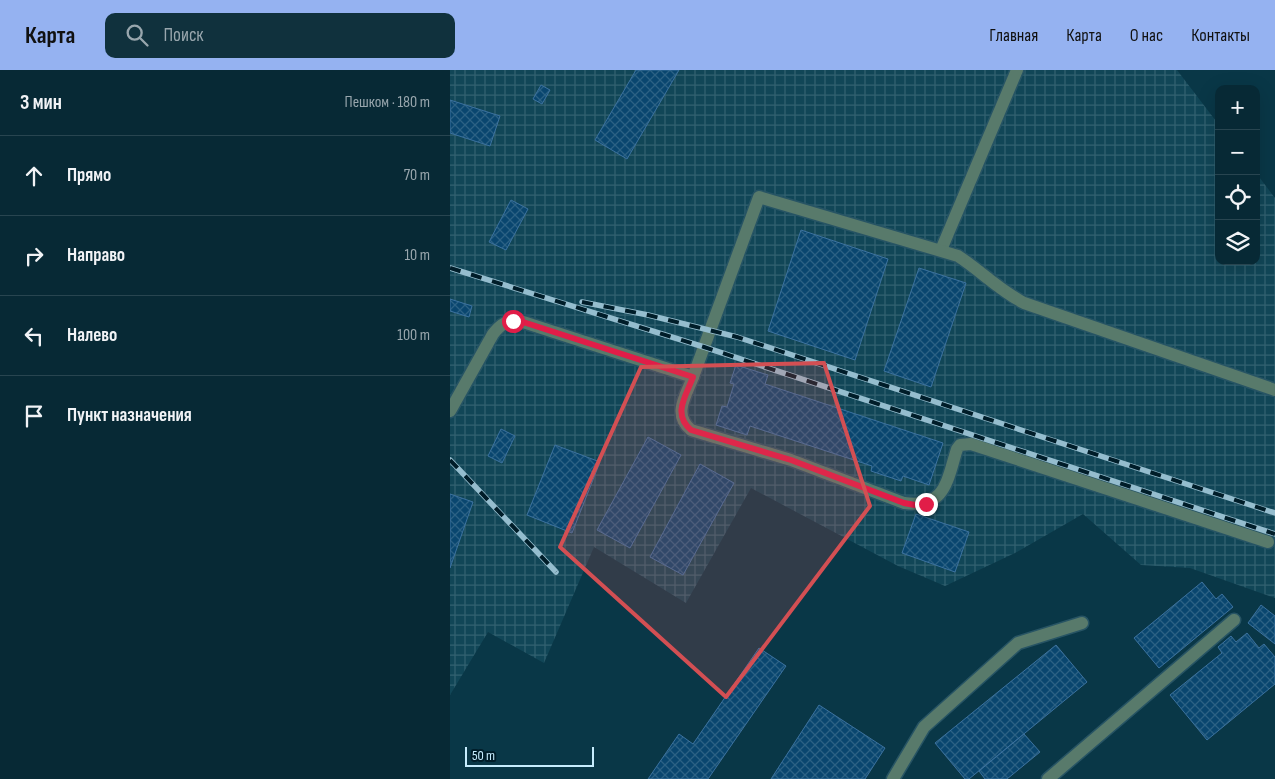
<!DOCTYPE html>
<html lang="ru">
<meta charset="utf-8">
<style>
body{margin:0;font-family:"Sofia Sans Condensed",sans-serif;background:#10313d;color:#f1f3f6}
.controls{position:absolute;right:15px;top:15px;display:grid;overflow:hidden;border-radius:10px;box-shadow:0 5px 20px #0002}
.controls button{width:45px;height:45px;display:grid;place-items:center;padding:0;border:0;border-bottom:1px solid #284550;background:#072935;color:#f1f3f6;font:25px sans-serif}
.scale{position:absolute;left:15px;bottom:12px;width:129px;box-sizing:border-box;padding-left:5px;border:2px solid #c6ecfd;border-top:0;font-size:14px;line-height:18px;white-space:nowrap;color:#c6ecfd;-webkit-text-stroke:4px #001d29;paint-order:stroke}
.stop{position:absolute;width:15px;height:15px;margin:-11px;border:4px solid #e11d48;border-radius:50%;background:#fff}
.stop.end{background:#e11d48;border-color:#fff;box-shadow:0 1px 5px #0008}
.list{margin:0;padding:0;list-style:none}
h2{display:flex;justify-content:space-between;align-items:center;height:65px;margin:0;padding:0 20px;font-size:21px}
h2 small{font-size:16px;font-weight:400;color:#98a6ad}
.list li{display:grid;grid-template-columns:32px 1fr auto;gap:15px;align-items:center;box-sizing:border-box;height:80px;padding:0 20px;border-top:1px solid #284550}
.list b{display:block;font-size:19px;white-space:nowrap}
.list em{font-size:16px;font-style:normal;color:#98a6ad}
.icon{flex:none;width:28px;height:28px;fill:none;stroke:currentColor;stroke-width:2;stroke-linecap:round;stroke-linejoin:round}
.map{position:relative;flex:none;width:825px;height:709px;overflow:hidden}
header{display:flex;align-items:center;gap:30px;box-sizing:border-box;height:70px;padding:0 25px;background:#95b2f1;color:#111}
header strong{font-size:24px}
nav{display:flex;gap:28px;margin-inline-start:auto;font-size:18px}
.search{width:350px;height:45px;background:#10313d;display:flex;align-items:center;gap:12px;box-sizing:border-box;padding:0 18px;border-radius:10px;color:#98a6ad;font-size:19px}
main{display:flex}
aside{flex:1;background:#072935}
.map>svg:first-child{display:block}
.industrial{fill:url(#industrial-grid)}
.building{fill:url(#building-cross-hatch);stroke:#3c729f}
.lines{fill:none;stroke-linecap:round;stroke-linejoin:round}
.minor-casing{stroke:#275464;stroke-width:15}
.minor{stroke:#587a6b;stroke-width:12}
.rail-casing{stroke:#95bdce;stroke-width:5.5}
.rail{stroke:#001d29;stroke-width:4;stroke-dasharray:11;stroke-linecap:butt}
.route{stroke:#e11d48;stroke-width:6}
.marked{fill:#d34f53;fill-opacity:0.2;stroke:#d34f53;stroke-width:4;stroke-linejoin:round}
</style>
<header>
<strong>Карта</strong>
<div class="search"><svg class="icon" aria-label="search" viewBox="0 0 24 24"><circle cx="10" cy="10" r="6"/><path d="M15 15l6 6"/></svg>Поиск</div>
<nav><a>Главная</a><a>Карта</a><a>О нас</a><a>Контакты</a></nav>
</header>
<main>
<aside>
<h2>3 мин<small>Пешком · 180 m</small></h2>
<ul class="list">
<li><svg class="icon" aria-label="ahead" viewBox="0 0 24 24"><path d="M12 20V5M6 11l6-6 6 6"/></svg><div><b>Прямо</b></div><em>70 m</em></li>
<li><svg class="icon" aria-label="right" viewBox="0 0 24 24"><path d="M7 20v-9h11M14 6l5 5-5 5"/></svg><div><b>Направо</b></div><em>10 m</em></li>
<li><svg class="icon" aria-label="left" viewBox="0 0 24 24"><path d="M17 20v-9H6M10 6l-5 5 5 5"/></svg><div><b>Налево</b></div><em>100 m</em></li>
<li><svg class="icon" aria-label="arrive" viewBox="0 0 24 24"><path d="M6 21V4h12l-3 4 3 4H6"/></svg><div><b>Пункт назначения</b></div></li>
</ul>
</aside>
<div class="map">
<svg width="825" height="709" viewBox="0 0 825 709">
<defs>
<pattern id="industrial-grid" width="8" height="8" patternUnits="userSpaceOnUse" patternTransform="scale(1.25)"><rect width="8" height="8" fill="#114657"/><path d="M0 4h8M4 0v8" fill="none" stroke="#326170"/></pattern>
<pattern id="building-cross-hatch" width="8" height="8" patternUnits="userSpaceOnUse" patternTransform="scale(1.25)"><rect width="8" height="8" fill="#09466f"/><path d="M0 0l8 8M0 8l8-8" fill="none" stroke="#2b6184"/></pattern>
</defs>
<rect width="100%" height="100%" fill="#093747"/>
<path class="industrial" d="M0,0H727L769,55V191H806V103L825,128V528L740,498L691,495L633,444L565,483L495,516L448,496L301,418L236,533L144,477L94,593L38,562L0,625Z"/>
<g class="building">
<path d="M186,0H229L177,89L145,70Z"/>
<path d="M91,15L100,20L92,34L83,29Z"/>
<path d="M0,30L50,46L40,76L0,63Z"/>
<path d="M61,130L78,139L56,180L39,172Z"/>
<path d="M351,160L438,189L405,290L318,261Z"/>
<path d="M469,198L516,213L481,317L434,301Z"/>
<path d="M0,229L22,236L19,247L0,241Z"/>
<path d="M286,295L318,305L315,314L493,373L479,415L453,406L451,411L421,401L422,396L300,356L297,365L266,355L272,336L277,337L284,314L280,313Z"/>
<path d="M51,359L65,366L52,393L38,386Z"/>
<path d="M198,367L231,385L180,478L147,460Z"/>
<path d="M105,375L150,392L122,463L77,445Z"/>
<path d="M250,394L284,413L233,505L200,487Z"/>
<path d="M0,424L23,432L0,498Z"/>
<path d="M466,444L519,462L505,502L452,483Z"/>
<path d="M752,512L766,529L772,524L783,537L709,598L684,568Z"/>
<path d="M811,535L825,546V574L798,553Z"/>
<path d="M797,563L809,578L814,574L825,587V614L757,670L720,625L772,583L768,577L781,566L786,572Z"/>
<path d="M606,575L637,612L519,709H515L485,673Z"/>
<path d="M309,578L336,596L258,709H198L229,664L243,674Z"/>
<path d="M369,635L435,678L415,709H321Z"/>
<path d="M574,664L590,682L557,709H535L529,701Z"/>
</g>
<g class="lines">
<defs>
<g id="minor">
<path d="M491,180L567,0"/>
<path d="M243,307C236,326 222,344 241,360L341,390L454,433C496,439 497,410 507,379L510,375L521,374L818,472"/>
<path d="M0,341L43,264C51,254 57,250 70,251L243,307L309,127L508,186C531,201 549,220 574,233L825,320"/>
<path d="M443,709L474,657L568,573L632,553"/>
<path d="M598,709L784,550"/>
</g>
</defs>
<use href="#minor" class="minor-casing"/>
<use href="#minor" class="minor"/>
<defs>
<g id="rail">
<path d="M0,198L254,277L825,464"/>
<path d="M132,232L198,245L287,267L825,443"/>
<path d="M0,390L106,502"/>
</g>
</defs>
<use href="#rail" class="rail-casing"/>
<use href="#rail" class="rail"/>
</g>
<g class="lines">
<path class="route" d="M63,251H70L243,307C236,326 222,344 241,360L341,390L454,433L465,435L476,434"/>
</g>
<path class="marked" d="M374,293L420,436L276,627L110,477L191,297Z"/>
</svg>
<div class="controls">
<button>+</button>
<button>−</button>
<button><svg class="icon" aria-label="locate" viewBox="0 0 24 24"><circle cx="12" cy="12" r="6"/><path d="M12 2v4M12 18v4M2 12h4M18 12h4"/></svg></button>
<button><svg class="icon" aria-label="layers" viewBox="0 0 24 24"><path d="M12 4l9 5-9 5-9-5zM3 14l9 5 9-5"/></svg></button>
</div>
<div class="scale">50 m</div>
<div class="stop" style="left:63px;top:251px"></div>
<div class="stop end" style="left:476px;top:434px"></div>
</div>
</main>
